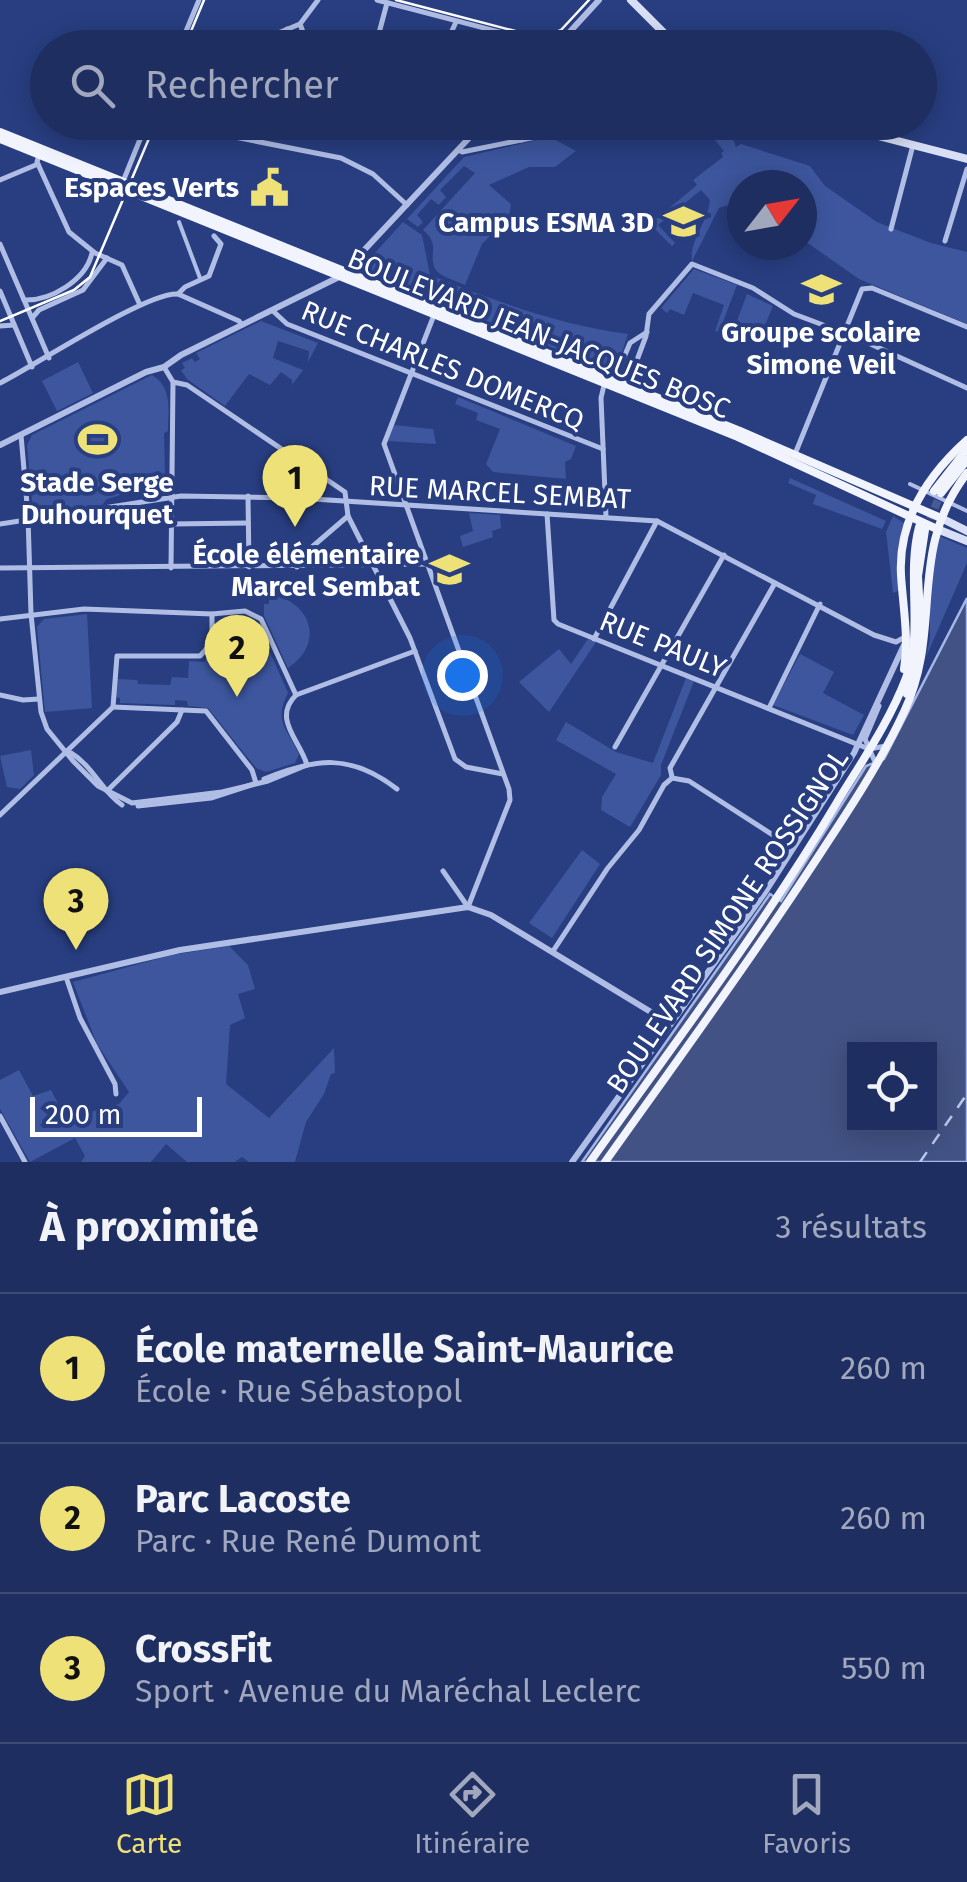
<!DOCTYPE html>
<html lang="fr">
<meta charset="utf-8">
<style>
body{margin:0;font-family:"Fira Sans",sans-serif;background:#263667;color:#f1f3f6}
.controls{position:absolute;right:30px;bottom:30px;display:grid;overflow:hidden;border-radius:0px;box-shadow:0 5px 25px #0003}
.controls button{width:90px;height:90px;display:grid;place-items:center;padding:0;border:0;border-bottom:2px solid #3c4a76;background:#1e2e61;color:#f1f3f6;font:50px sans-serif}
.compass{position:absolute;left:727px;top:170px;width:90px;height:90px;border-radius:50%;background:#1e2e61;box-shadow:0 5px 25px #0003;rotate:59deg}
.scale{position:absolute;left:30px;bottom:25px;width:172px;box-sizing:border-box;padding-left:10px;border:5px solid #fff;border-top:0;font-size:28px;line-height:35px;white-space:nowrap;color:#fff;-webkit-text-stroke:8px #283e81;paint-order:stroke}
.you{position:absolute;left:462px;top:675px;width:35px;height:35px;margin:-25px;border:8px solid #fff;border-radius:50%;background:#1a73e8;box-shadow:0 0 0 15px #1a73e833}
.badge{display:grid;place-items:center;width:65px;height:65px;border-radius:50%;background:#eee177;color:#111;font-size:32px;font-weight:700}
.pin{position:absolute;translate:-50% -82px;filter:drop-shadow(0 2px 5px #0008)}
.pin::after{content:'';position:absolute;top:52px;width:35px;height:30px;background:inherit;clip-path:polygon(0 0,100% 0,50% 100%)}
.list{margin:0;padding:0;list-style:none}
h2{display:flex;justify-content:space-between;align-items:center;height:130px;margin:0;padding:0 40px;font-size:42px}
h2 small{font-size:32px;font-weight:400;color:#a1a8bd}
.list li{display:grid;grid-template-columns:65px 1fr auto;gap:30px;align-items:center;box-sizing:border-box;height:150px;padding:0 40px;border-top:2px solid #3c4a76}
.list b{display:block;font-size:38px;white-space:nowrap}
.list p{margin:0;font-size:32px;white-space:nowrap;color:#a1a8bd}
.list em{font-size:32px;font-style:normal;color:#a1a8bd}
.icon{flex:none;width:55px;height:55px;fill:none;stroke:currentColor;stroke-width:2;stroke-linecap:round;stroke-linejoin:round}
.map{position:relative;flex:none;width:967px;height:1162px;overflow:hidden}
.search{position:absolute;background:#1e2e61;box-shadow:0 5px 25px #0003;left:30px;right:30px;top:30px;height:110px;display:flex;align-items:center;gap:25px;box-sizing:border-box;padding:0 35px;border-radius:55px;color:#a1a8bd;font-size:38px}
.sheet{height:580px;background:#1e2e61}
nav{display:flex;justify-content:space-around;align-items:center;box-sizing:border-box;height:140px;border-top:2px solid #3c4a76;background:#1e2e61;font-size:28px;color:#a1a8bd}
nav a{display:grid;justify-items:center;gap:5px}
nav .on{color:#eee177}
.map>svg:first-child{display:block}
.green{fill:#3d569e}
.water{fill:#425284;stroke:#a5b7e6;stroke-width:2.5;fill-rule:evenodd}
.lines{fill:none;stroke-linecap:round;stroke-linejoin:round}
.ferry{stroke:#bcc9ee;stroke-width:2.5;stroke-dasharray:12 10;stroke-linecap:butt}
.primary-tunnel{stroke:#485b94;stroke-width:8;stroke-dasharray:8 4;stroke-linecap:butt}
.pedestrian{stroke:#b0bee6;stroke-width:4}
.minor{stroke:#b0bee6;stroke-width:5}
.tertiary{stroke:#b0bee6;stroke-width:6}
.secondary{stroke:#d9e0f6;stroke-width:8}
.primary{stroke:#f1f3fd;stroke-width:8}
.tram{stroke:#fff;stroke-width:2.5}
.labels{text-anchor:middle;stroke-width:8;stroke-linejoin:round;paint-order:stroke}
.poi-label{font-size:28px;font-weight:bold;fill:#fff;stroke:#283e81;text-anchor:end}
.street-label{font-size:28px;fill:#fff;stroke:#283e81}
</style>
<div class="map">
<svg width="967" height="1162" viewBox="0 0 967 1162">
<rect width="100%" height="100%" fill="#283e81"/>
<g class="green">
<path d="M701,123H727L736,147L741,144L810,166L825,186L877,222L931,243L967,252V324L859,279L802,239V185H742V216L731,204L719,208L692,261C689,241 708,222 710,200L701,190L658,225L675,243L672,246L650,224L697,185L693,180L723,157L721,153L724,151Z"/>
<path d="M550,137L576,151L555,167H529L489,185L511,204L509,217L482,244L465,285C457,281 440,277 435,269C428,254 441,245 423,230L475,173L464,166L440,190L446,197L439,205L431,199L417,215L423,222L418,227L407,219L464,157Z"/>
<path d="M403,222L422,235L430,275C495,301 559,325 628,334L615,373L364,271L363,266Z"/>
<path d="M694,269L737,285L719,332L715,331L724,305L693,293L684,315L670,309L667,313L661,308Z"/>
<path d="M747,294L773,306L759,339L734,329Z"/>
<path d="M261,321L318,343L308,362L309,351L278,341L273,358L303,370L292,385V380L281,372L270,385L249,374L225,406L187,379L181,370L185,368L182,363L192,358L195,362L200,359L196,353Z"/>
<path d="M78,362L93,393L57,411L42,381Z"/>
<path d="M152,375C173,388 168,409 168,431L164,433L165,475L138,490L107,499L102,505L37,515L33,513L27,445L32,435Z"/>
<path d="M458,397L576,446L571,459L565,462L566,479L493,472L486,464L500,429L476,420L478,413L455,404Z"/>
<path d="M394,425L433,429L436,444L388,441Z"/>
<path d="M790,478L886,521L882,529L813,504L816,495L788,483Z"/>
<path d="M469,513L500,515L501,528L492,531L493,537L463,547L460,536L473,531Z"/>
<path d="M893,516L904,523L898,560L900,590L893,593L886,532Z"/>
<path d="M939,536L967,548V563L926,657L930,639V574Z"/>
<path d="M269,594C311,601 326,643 288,668L264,616V604H269Z"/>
<path d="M87,614L92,708L45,712L37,627L44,619Z"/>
<path d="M247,616L257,623L288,693C273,722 287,728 299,754L295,763L266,772L256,768L208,708L188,706L187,701L175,700V705L120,703V698L116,697L117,679L137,680L138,684L170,685L172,677L188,678L189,661L204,662L215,647L218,621Z"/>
<path d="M588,639L596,642L549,712L519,682L559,649L571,664Z"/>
<path d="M800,654L834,672L823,693L864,715L853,735L773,705Z"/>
<path d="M686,678L694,681L661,765V775L630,827L601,810L602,797L616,774L556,740L566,722L616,752L653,763Z"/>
<path d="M31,750L34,775L20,789L7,787L0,756Z"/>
<path d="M582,850L600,864L552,938L529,923Z"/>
<path d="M229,946L248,965L255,989L238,994L245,1018L230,1025L226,1084L269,1118L334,1048L335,1073L331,1074L324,1094L306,1122L295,1162H249L242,1157L235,1162H187L166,1144L151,1162H81L85,1156L75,1138L30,1162L0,1109V1080L19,1070L33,1096L51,1090L66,1119L119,1104L129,1092L97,1044L73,982L172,955Z"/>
</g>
<path class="water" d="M967,598V1162H582L770,894L781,901L866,766L884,759ZM854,1050H930V1124H854Z"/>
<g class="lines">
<path class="ferry" d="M920,1162L967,1094"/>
<path class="primary-tunnel" d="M925,530L941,493"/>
<g class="pedestrian">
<path d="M179,222L200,278"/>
<path d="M910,484L967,511"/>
</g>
<g class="minor">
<path d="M377,0L557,47"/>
<path d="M300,24L309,48"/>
<path d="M287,29L295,48"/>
<path d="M179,48L199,0"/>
<path d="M242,48L300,24L318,0"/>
<path d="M375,48L387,3"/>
<path d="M444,48L456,22"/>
<path d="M490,48L498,33"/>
<path d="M405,127L407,122"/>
<path d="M143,133C169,142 174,130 199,130L341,158L373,174L407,205"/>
<path d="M522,140L524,131L533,122"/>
<path d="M459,150L462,152L541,136L546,131L543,122"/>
<path d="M39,155L37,162L69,232L95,253L122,265L140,305"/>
<path d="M0,180L38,164"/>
<path d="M122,184L147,122"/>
<path d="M891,229L913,145"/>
<path d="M945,241L967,169"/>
<path d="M0,244L49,358"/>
<path d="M0,291L32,367"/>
<path d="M178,294L239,321L242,325"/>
<path d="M24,300C51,301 86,280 92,253"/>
<path d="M273,311L287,324L603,449"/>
<path d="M434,315L384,444L509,789L510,800L468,907"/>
<path d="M32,318L39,310L83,290L107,258"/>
<path d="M0,326L14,325"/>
<path d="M164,367L173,382L187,385L345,492L348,516L410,638L455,759L466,767L503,774"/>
<path d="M605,381L601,398L606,517"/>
<path d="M614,381L630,343L647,332"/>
<path d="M0,383C34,366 148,291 178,294L185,287L209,276L221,244L214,236"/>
<path d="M628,384L646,336L649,314L692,264L753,288L794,314L855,337L967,388"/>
<path d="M21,435L28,516L31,614L41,712L47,729L73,761L98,786L132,803L222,792L268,781L307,765"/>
<path d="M795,454L862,289L872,288L967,327"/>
<path d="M248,496L249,567"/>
<path d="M547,514L554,620L558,624L869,749L886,746"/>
<path d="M0,524L181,496L297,498L657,521L874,635L896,642L905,637"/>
<path d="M171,524L248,523"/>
<path d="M297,567L298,559L348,516"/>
<path d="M0,568L429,564"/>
<path d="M171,568L173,382"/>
<path d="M0,619L84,609L212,614L245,611L261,619L296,695"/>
<path d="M594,639L657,521"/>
<path d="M0,695L23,700L39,699"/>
<path d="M113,707L206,711L252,770L256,783"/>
<path d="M769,708L820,604"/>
<path d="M615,747L724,555"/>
<path d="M71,753C93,766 102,792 122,805"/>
<path d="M875,762L865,739L879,706"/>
<path d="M307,765C300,740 272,719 296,695L415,651"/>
<path d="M672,777L670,768L775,583"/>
<path d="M264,779C316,758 350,753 397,789"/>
<path d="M107,791L177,722L182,710"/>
<path d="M138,806L211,798L254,784"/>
<path d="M0,815L113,707L117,656H200L212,643V614"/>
<path d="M443,871L468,907"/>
<path d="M553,951L607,869L639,830L664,785L672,778L689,781L793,848"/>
<path d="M66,977L80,1018L115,1084L116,1094"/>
<path d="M0,1116L25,1162"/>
</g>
<g class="tertiary">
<path d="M555,48L599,0"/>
<path d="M0,445L146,372L164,367L181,355L339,277L484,122"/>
<path d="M0,992L180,950L468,907L491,915L669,1023"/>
<path d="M572,1162L766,891L854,753L904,645"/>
</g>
<g class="secondary">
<path d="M631,0L679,48"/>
<path d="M824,122L967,159"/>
<path d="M941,518L967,531"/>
<path d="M937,529L967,541"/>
</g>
<g class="primary">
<path d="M0,132L740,431L941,518"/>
<path d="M0,139L738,437L937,529"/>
<path d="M934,491L967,449"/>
<path d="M941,493L967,460"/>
<path d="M904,669C909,637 903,607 901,575C898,520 927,476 967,440"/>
<path d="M907,694L921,634L918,576L925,530"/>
<path d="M590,1162C674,1044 762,928 836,804C860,764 889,723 906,678C924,631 906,577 919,527"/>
<path d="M605,1162C674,1065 745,968 810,869C843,819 879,766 904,712C944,627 906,553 967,473"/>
</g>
<g class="tram">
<path d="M396,0L542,38L561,30L589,0"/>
<path d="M184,48L204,0"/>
<path d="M0,321L74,290L90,277L156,122"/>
</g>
</g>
<defs>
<symbol id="civic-bare" viewBox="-9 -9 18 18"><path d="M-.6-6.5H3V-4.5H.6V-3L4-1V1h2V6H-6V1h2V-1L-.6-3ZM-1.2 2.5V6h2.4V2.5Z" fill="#eee177" stroke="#283e81" stroke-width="2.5" paint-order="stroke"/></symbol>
<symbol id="university-bare" viewBox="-9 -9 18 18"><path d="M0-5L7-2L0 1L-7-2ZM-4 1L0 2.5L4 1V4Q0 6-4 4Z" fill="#eee177" stroke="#283e81" stroke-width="2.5" paint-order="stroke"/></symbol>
<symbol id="school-bare" viewBox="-9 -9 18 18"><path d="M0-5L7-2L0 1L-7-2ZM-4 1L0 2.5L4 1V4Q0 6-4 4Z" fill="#eee177" stroke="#283e81" stroke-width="2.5" paint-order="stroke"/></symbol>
<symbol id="stadium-bare" viewBox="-9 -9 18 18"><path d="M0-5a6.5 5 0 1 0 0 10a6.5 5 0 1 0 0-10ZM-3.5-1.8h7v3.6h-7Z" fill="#eee177" stroke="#283e81" stroke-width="2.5" paint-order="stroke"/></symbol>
</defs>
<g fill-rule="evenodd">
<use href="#civic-bare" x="242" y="160" width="55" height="55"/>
<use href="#university-bare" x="656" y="194" width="55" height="55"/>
<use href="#school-bare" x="794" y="262" width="55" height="55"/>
<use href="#stadium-bare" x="70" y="412" width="55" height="55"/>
<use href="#school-bare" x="422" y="542" width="55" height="55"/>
</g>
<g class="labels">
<g class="poi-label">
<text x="239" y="197">Espaces Verts</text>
<text x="654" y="232">Campus ESMA 3D</text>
<text x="821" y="342" text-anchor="middle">Groupe scolaire<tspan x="821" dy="32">Simone Veil</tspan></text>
<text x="97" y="492" text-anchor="middle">Stade Serge<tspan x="97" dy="32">Duhourquet</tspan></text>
<text x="420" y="564">École élémentaire<tspan x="420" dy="32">Marcel Sembat</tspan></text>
</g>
<g class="street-label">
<text transform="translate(539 333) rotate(22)" y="10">BOULEVARD JEAN-JACQUES BOSC</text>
<text transform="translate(443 365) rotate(22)" y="10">RUE CHARLES DOMERCQ</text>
<text transform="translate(500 492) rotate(3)" y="10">RUE MARCEL SEMBAT</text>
<text transform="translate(663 644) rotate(22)" y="10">RUE PAULY</text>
<text transform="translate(727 921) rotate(-56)" y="10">BOULEVARD SIMONE ROSSIGNOL</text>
</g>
</g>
</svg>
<div class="controls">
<button><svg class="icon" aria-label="locate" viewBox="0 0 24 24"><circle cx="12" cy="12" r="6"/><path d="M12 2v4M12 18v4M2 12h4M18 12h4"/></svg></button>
</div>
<svg class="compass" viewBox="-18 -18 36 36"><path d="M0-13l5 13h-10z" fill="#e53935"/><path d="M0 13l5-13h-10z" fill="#a1a8bd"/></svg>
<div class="scale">200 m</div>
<div class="you"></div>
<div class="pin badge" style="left:295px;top:527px">1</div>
<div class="pin badge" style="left:237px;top:697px">2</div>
<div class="pin badge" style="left:76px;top:950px">3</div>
<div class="search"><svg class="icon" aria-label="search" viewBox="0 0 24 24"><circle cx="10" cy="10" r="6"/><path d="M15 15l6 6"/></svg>Rechercher</div>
</div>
<section class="sheet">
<h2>À proximité<small>3 résultats</small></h2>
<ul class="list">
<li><span class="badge">1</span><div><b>École maternelle Saint-Maurice</b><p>École · Rue Sébastopol</p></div><em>260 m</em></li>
<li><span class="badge">2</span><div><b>Parc Lacoste</b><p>Parc · Rue René Dumont</p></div><em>260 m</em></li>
<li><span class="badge">3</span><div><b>CrossFit</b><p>Sport · Avenue du Maréchal Leclerc</p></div><em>550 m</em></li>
</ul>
</section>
<nav>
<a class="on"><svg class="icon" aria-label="map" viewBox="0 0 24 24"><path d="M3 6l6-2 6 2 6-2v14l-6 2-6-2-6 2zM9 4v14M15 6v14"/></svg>Carte</a>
<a><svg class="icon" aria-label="directions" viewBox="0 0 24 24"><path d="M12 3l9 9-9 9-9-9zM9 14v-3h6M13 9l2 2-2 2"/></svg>Itinéraire</a>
<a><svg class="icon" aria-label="saved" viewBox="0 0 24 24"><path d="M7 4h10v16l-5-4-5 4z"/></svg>Favoris</a>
</nav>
